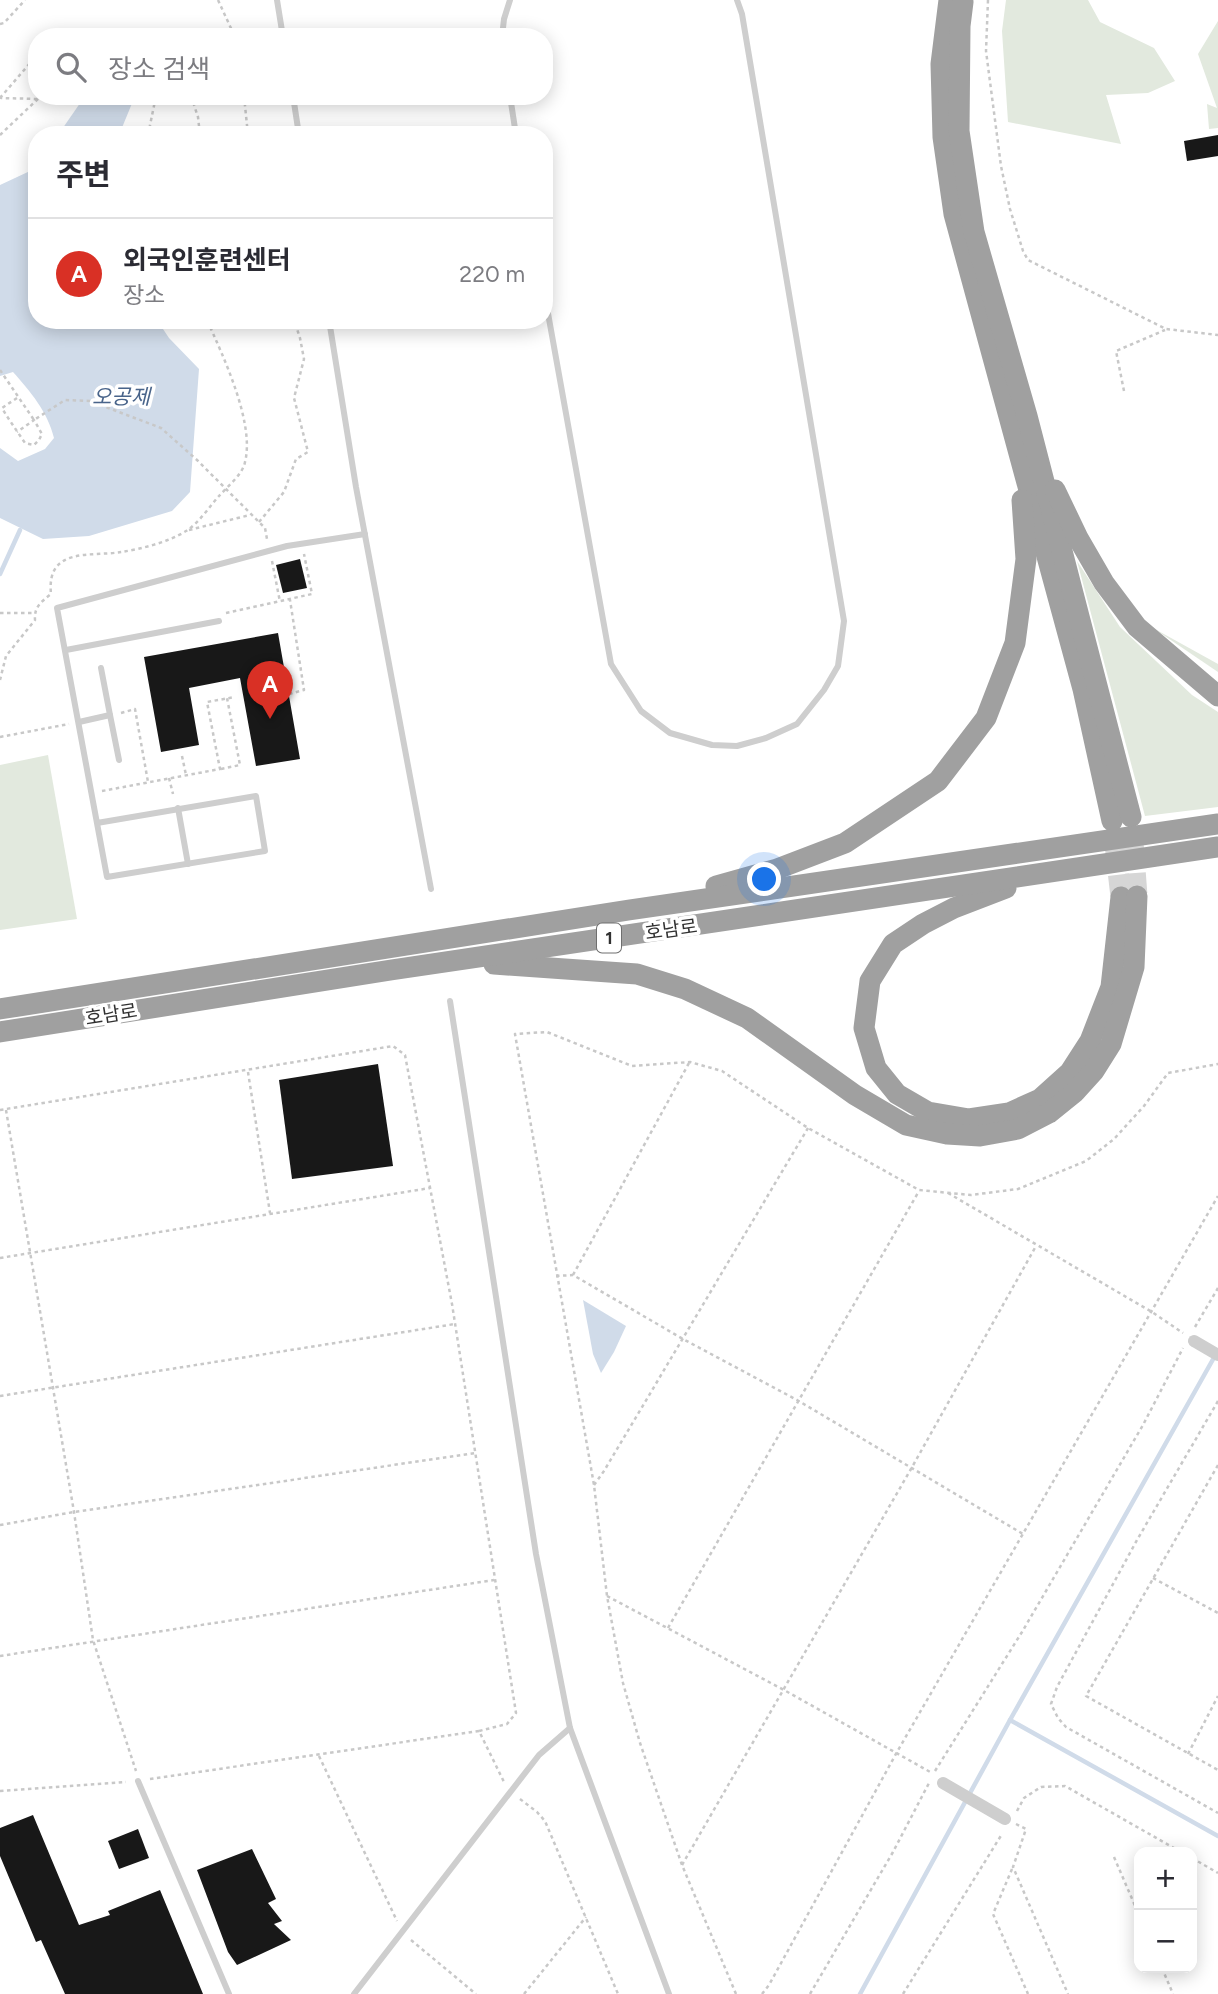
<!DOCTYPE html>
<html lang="ko">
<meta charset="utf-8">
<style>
body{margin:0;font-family:Figtree,"Noto Sans KR",sans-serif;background:#f7f7f7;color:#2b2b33}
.controls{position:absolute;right:21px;bottom:21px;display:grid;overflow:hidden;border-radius:14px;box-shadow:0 4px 18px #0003}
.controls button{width:63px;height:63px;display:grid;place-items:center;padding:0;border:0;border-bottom:2px solid #e1e1e2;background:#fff;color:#2b2b33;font:35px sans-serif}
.you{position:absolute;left:765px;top:880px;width:24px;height:24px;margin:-18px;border:5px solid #fff;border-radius:50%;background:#1a73e8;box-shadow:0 0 0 10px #1a73e833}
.badge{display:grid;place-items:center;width:46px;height:46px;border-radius:50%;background:#d93025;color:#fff;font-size:23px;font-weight:700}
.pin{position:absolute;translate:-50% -58px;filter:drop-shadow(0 2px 4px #0008)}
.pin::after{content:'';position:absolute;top:37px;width:24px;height:21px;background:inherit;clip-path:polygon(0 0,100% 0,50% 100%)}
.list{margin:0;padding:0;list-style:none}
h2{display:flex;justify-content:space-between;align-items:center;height:91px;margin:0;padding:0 28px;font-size:30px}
h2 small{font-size:23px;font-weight:400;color:#7c7c81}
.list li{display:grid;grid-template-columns:46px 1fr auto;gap:21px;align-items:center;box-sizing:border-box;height:112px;padding:0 28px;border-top:2px solid #e1e1e2}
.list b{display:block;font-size:26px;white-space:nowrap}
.list p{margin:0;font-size:23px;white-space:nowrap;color:#7c7c81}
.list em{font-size:23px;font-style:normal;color:#7c7c81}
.icon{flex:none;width:38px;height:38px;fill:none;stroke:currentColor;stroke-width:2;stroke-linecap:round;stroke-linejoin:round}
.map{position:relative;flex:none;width:1218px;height:1994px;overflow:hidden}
.search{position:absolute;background:#fff;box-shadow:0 4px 18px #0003;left:28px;top:28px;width:525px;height:77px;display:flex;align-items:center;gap:18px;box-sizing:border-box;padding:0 24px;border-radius:28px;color:#7c7c81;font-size:26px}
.panel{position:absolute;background:#fff;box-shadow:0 4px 18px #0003;left:28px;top:126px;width:525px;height:203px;border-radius:28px}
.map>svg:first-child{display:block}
.green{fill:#e2e9de}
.water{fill:#d0dbe9}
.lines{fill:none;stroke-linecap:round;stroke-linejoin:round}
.stream{stroke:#d0dbe9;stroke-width:4.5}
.building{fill:#181818}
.trunk-tunnel{stroke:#d6d6d6;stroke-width:21;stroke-dasharray:21 10;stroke-linecap:butt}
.path{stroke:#c8c8c8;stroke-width:2.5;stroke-dasharray:3.5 3.5;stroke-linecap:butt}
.service{stroke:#cecece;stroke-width:6}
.minor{stroke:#cecece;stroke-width:12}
.trunk{stroke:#a0a0a0;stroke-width:21}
.labels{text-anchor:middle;stroke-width:7;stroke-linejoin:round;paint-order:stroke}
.shield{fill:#fff;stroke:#6f6f6f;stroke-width:2}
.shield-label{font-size:18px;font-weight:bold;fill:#313131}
.street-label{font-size:19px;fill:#313131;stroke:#fff}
.water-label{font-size:21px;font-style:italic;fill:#49648a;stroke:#fff}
</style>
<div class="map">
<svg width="1218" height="1994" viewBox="0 0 1218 1994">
<rect width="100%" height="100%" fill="#fff"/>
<g class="green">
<path d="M1006,0H1088L1100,22L1154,48L1175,81L1148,93L1106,95L1121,144L1008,122L1002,31Z"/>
<path d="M1218,21V128L1209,129L1207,104L1217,108L1198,54Z"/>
<path d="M1077,561L1120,627L1192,695L1218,712V807L1145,816Z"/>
<path d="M1153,628L1218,664V672Z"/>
<path d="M48,755L77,919L0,930V765Z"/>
</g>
<g class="water">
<path d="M85,96H135L119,135H58Z"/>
<path d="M37,163V320H157L169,338L199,369L190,492L172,511L89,536L43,539L0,518V448L18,461L45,449L54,438C48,412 30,391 13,372L0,376V185L30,171Z"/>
<path d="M583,1300L626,1326L614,1352L601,1373L593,1354Z"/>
</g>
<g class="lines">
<g class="stream">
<path d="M0,574L20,530"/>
<path d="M1010,1720L1218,1836"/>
<path d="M860,1994L1010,1720L1216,1354"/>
</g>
</g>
<g class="building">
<path d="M1218,135V156L1187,161L1184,141Z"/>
<path d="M300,559L307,588L283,593L276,565Z"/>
<path d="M278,633L300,759L256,766L240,678L189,688L199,745L161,752L144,657Z"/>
<path d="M378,1064L393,1166L292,1179L279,1080Z"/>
<path d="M33,1815L79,1925L110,1915L108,1911L160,1890L203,1994H65L41,1940L36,1942L0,1856V1828Z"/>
<path d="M138,1829L149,1858L119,1869L108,1841Z"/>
<path d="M252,1849L276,1899L268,1903L282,1921L274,1924L291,1940L237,1965L228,1952L197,1870Z"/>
</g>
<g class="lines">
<g class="trunk-tunnel">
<path d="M1133,842L1137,896"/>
<path d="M1115,844L1121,897"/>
</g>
<g class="path">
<path d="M218,0L235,37"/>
<path d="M988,0L986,51L1001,166L1010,209L1023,251L1028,260L1166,329L1218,335"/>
<path d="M0,24L4,23L25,0"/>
<path d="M76,37H106"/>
<path d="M0,96L1,98L37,99"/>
<path d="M191,96L198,117L200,135"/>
<path d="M244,96L248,135"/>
<path d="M0,98L37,55"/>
<path d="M0,135L41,96"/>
<path d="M148,135L156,96"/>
<path d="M0,370L34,420L65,400L90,401L161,428L197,460L265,528L267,539"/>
<path d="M1124,391L1116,351L1165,330"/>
<path d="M17,398L2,408C9,420 17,431 25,443L34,445L39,440L42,434L34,420L17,432"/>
<path d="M259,522L284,492L296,459L308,452L294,398L304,359L300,338L294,320"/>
<path d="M189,530L250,515"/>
<path d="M272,561L280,602"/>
<path d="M0,613H34"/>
<path d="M226,613L312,594L304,554"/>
<path d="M0,680L6,656L35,620C34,607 41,602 51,594C46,546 92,557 121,552C141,549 169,542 186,531C199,523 209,507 219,496C227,487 243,474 245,462C255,423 223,356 207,320"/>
<path d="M289,694L304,690L290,600"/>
<path d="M121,713L135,709L148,782"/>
<path d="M0,737L69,724"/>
<path d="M182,756L186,775"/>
<path d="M221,769L240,765L227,698"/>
<path d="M169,778L173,794"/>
<path d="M102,791L220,769L207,702L235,697"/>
<path d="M248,1072L270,1213"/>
<path d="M0,1110L393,1046L405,1055L452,1304L516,1713L507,1724L479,1731L504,1782"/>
<path d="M6,1110L74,1512L93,1640L136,1771"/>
<path d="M948,1193L1152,1312L1183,1333"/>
<path d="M0,1258L430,1188"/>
<path d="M573,1275L689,1063"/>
<path d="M556,1276L573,1275L683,1339L797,1400L1023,1534"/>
<path d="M1195,1327L1218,1288"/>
<path d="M0,1396L455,1324"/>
<path d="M1218,1401L1137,1540L1057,1687L1051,1704L1058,1718L1066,1727L1218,1813"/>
<path d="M1218,1465L1086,1696L1218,1770"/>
<path d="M594,1485L604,1471L808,1128"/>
<path d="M0,1525L74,1512L475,1453"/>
<path d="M1153,1578L1218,1613"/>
<path d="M607,1596L784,1690L932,1773"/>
<path d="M668,1628L919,1191"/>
<path d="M0,1656L494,1580"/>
<path d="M1188,1754L1218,1696"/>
<path d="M319,1756L397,1921"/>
<path d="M935,1771L1022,1632L1143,1425L1183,1348"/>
<path d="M150,1779L479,1731"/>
<path d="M0,1791L126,1782"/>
<path d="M520,1799L537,1812L545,1821L618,1994"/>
<path d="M1017,1811L1024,1798L1041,1787L1065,1786L1181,1852"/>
<path d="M1016,1824L1026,1829L1013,1867L1068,1994"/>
<path d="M1114,1857L1139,1915"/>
<path d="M1192,1858L1218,1873"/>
<path d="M682,1865L911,1469L1036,1246"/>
<path d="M1012,1869L993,1914L1028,1994"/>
<path d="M411,1940L476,1994"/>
<path d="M1162,1968L1173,1994"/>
<path d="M524,1994L586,1917"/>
<path d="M736,1994L682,1865L640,1743L623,1683L607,1596L594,1485L515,1034L547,1032L632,1066L690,1062L722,1071L808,1128L919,1190L971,1195L1018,1189L1086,1161L1114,1139L1144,1106L1168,1073L1218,1064"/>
<path d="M762,1994L769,1985L897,1752L1218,1196"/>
<path d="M810,1994L893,1852L929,1783"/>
<path d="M903,1994L1002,1834"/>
</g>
<g class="service">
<path d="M277,0L283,37"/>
<path d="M502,37L504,19L510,0"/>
<path d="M293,96L299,135"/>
<path d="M510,96L516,135"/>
<path d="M544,291L611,664L641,711L670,733L712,745L737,746L766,738L797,724L824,690L838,666L844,621L742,14L737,0"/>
<path d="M329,320L356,487L431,889"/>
<path d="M66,650L219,621"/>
<path d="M110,715L119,760"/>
<path d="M79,722L110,715L101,668"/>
<path d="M178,808L188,864"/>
<path d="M97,823L256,796L265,851L107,877L57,608L287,546L365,534"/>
<path d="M450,1001L536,1554L570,1728L669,1994"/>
<path d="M138,1781L229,1994"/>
<path d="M354,1994L539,1755L570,1728"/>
</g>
<g class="minor">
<path d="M1194,1341L1218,1355"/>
<path d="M943,1783L1005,1819"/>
</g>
<g class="trunk">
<path d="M949,0L941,64L943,137L954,214L1083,689L1112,821"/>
<path d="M963,2L960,26L959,131L974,232L1027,416L1131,817"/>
<path d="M1055,490L1078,538L1104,583L1137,627L1218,696"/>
<path d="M716,886L777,869L845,843L938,781L986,718L1015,643L1026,559L1022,500"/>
<path d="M1006,888L954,908L923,924L893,944L870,981L864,1028L876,1068L897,1094L928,1112L969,1119L1009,1113L1040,1099L1070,1072L1090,1041L1111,987L1121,897"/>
<path d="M494,964L637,974L685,989L747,1018L855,1095L906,1125L947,1134L980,1136L1018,1129L1049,1113L1075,1092L1094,1071L1111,1044L1134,967L1137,896"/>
<path d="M0,1009L629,910L1218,824"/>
<path d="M0,1032L391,970L1218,847"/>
</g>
</g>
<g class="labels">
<rect class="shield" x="597" y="923.5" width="24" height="29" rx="5"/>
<g class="shield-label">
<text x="609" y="944">1</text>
</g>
<g class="street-label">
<text transform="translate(671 929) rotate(-8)" y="7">호남로</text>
<text transform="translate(111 1014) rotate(-9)" y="7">호남로</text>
</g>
<g class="water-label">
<text x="121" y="404">오공제</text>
</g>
</g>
</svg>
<div class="controls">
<button>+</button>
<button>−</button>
</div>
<div class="you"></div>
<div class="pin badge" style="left:270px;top:719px">A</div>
<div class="search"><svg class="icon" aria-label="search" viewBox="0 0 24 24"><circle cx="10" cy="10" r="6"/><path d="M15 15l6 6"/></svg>장소 검색</div>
<section class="panel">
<h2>주변<small></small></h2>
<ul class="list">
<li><span class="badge">A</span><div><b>외국인훈련센터</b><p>장소</p></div><em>220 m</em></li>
</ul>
</section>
</div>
